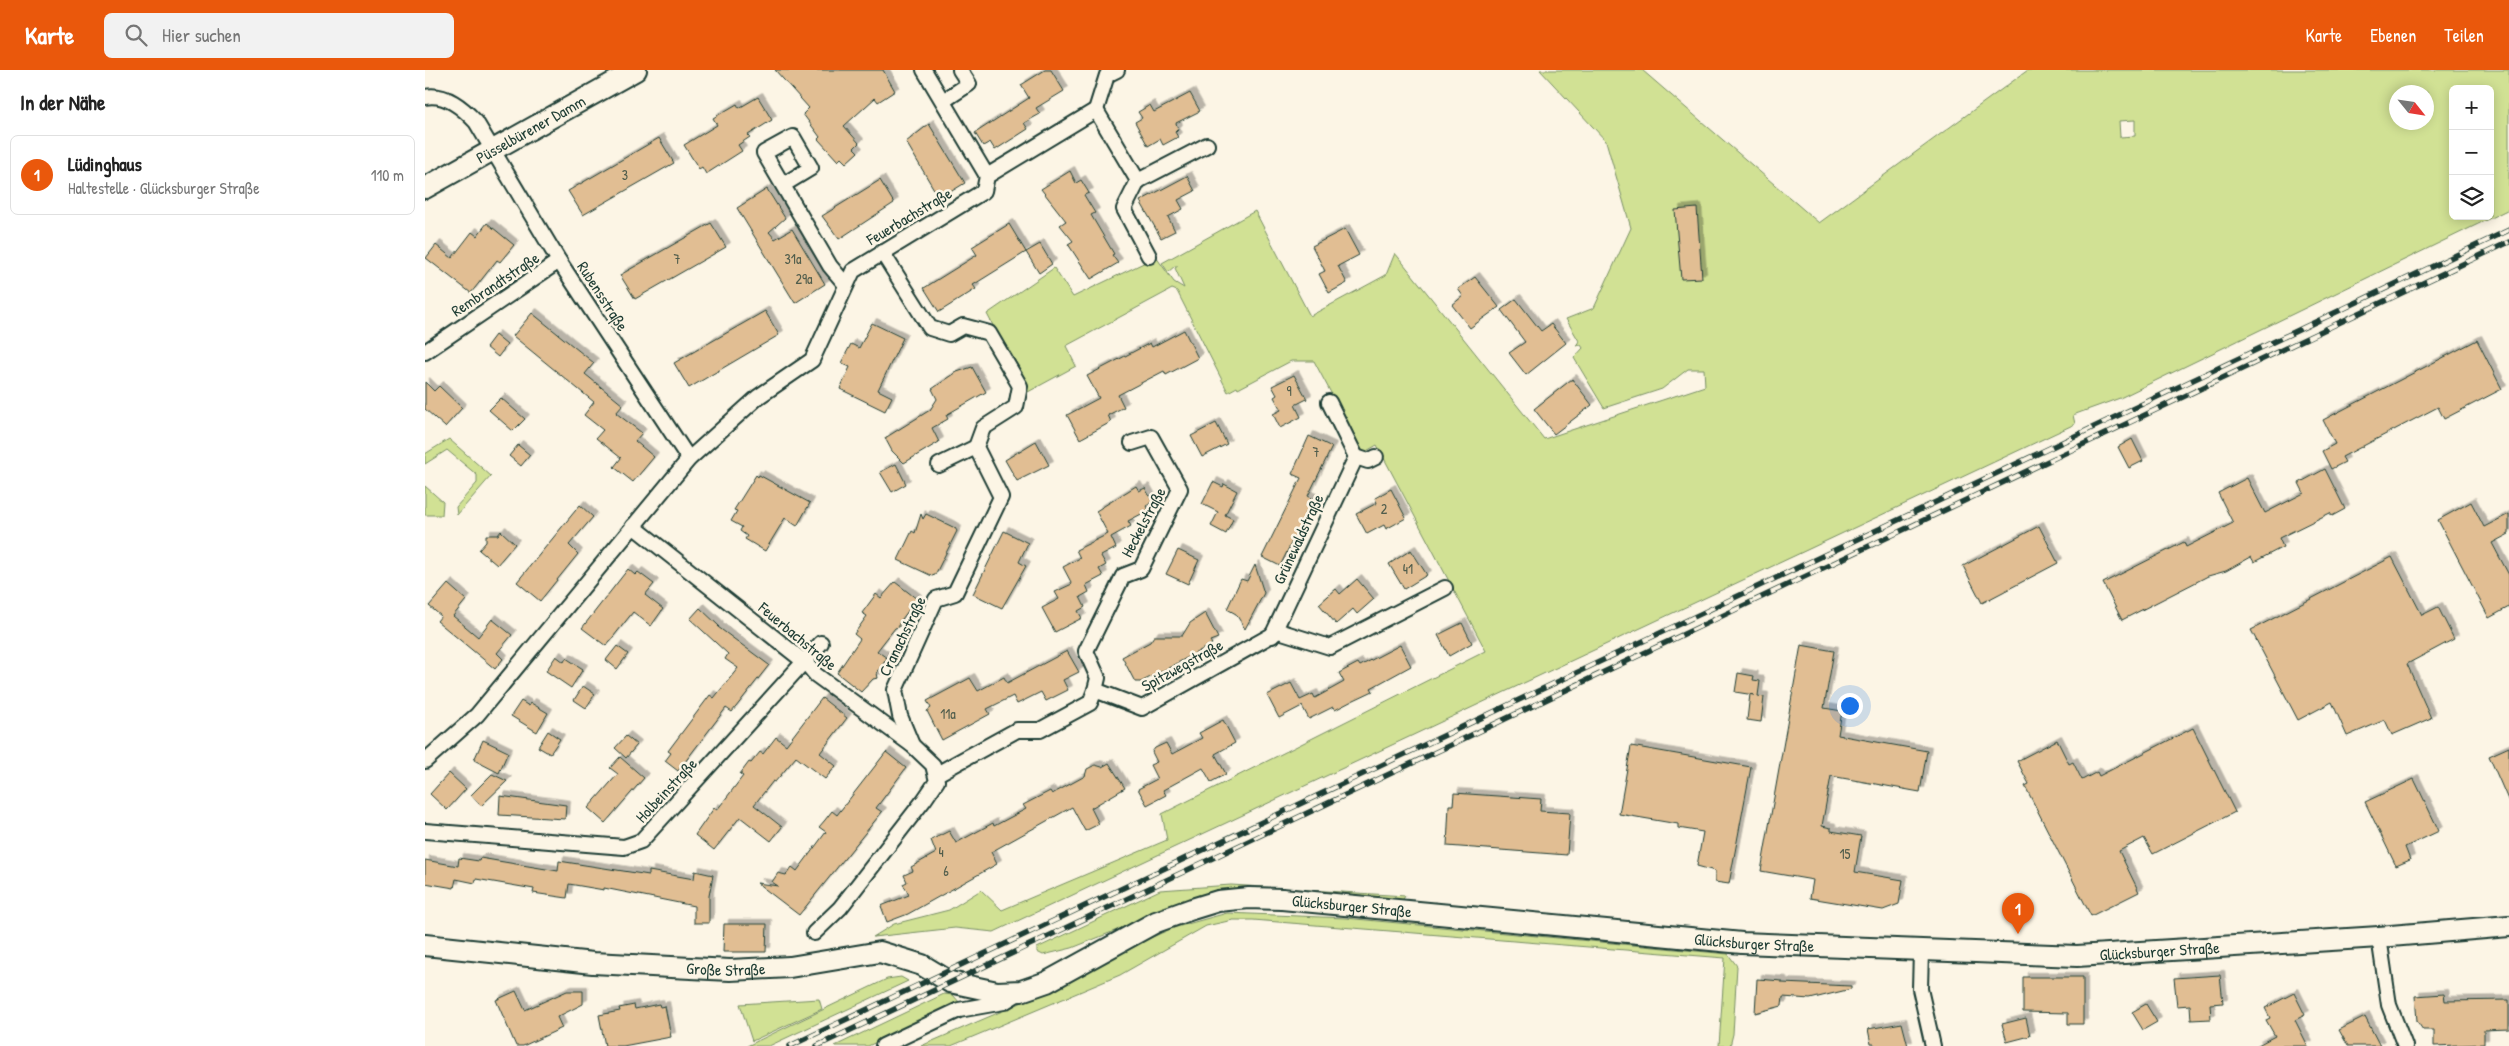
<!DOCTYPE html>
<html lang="de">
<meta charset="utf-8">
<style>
body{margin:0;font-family:"Patrick Hand",sans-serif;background:#f2f2f2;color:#222}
.controls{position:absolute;right:15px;top:15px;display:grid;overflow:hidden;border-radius:8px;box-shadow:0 2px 12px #0003}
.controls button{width:45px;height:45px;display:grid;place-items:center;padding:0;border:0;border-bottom:1px solid #e0e0e0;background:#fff;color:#222;font:25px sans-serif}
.compass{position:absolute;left:1964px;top:15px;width:45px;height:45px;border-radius:50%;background:#fff;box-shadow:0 2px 12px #0003;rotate:120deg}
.you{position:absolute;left:1424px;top:635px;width:18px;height:18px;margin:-12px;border:4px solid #fff;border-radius:50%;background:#1a73e8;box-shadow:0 0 0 8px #1a73e833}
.badge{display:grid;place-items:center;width:32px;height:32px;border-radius:50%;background:#ea580c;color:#fff;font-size:16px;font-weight:700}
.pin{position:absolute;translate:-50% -41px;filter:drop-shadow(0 1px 2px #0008)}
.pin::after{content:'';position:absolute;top:26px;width:18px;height:15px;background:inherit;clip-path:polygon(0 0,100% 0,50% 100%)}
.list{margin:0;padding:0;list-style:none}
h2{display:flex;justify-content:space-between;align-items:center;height:65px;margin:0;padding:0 20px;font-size:21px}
h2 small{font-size:16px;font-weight:400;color:#767676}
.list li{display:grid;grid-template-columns:32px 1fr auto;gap:15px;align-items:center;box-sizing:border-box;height:80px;margin:0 10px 10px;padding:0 10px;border:1px solid #e0e0e0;border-radius:8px}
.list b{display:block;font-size:19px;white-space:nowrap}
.list p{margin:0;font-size:16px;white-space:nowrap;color:#767676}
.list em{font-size:16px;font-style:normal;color:#767676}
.icon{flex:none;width:28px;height:28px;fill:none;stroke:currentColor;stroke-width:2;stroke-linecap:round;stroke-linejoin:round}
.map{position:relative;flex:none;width:2084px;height:976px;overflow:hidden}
header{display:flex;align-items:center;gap:30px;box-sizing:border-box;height:70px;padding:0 25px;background:#ea580c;color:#fff}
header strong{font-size:24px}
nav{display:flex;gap:28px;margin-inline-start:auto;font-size:18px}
.search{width:350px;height:45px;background:#f2f2f2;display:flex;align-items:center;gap:12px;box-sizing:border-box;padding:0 18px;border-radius:8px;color:#767676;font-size:19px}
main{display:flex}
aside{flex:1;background:#fff}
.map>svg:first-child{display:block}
.green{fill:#d1e194;stroke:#788f64;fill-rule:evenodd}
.building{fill:#e1be93;stroke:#1f3d34;filter:url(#shadow)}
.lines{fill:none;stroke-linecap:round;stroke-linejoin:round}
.street-casing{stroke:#1f3d34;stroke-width:18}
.secondary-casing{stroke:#1f3d34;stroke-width:24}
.street{stroke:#fcf5e5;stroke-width:14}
.secondary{stroke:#fcf5e5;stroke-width:20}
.rail-casing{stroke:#1f3d34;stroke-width:5.5}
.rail{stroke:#fcf5e5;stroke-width:4;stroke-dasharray:11;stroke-linecap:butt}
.labels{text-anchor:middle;stroke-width:5;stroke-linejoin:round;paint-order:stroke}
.number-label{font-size:14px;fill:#505d4c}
.street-label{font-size:16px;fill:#1f3d34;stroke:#fcf5e5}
</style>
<header>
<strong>Karte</strong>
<div class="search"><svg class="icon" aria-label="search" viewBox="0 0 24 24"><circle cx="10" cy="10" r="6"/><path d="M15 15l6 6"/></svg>Hier suchen</div>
<nav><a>Karte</a><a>Ebenen</a><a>Teilen</a></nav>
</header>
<main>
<aside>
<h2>In der Nähe<small></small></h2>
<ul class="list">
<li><span class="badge">1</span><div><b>Lüdinghaus</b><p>Haltestelle · Glücksburger Straße</p></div><em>110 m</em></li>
</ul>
</aside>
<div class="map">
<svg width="2084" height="976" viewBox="0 0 2084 976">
<defs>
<filter id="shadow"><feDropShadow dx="4.5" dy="-4.5" stdDeviation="0" flood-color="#0004"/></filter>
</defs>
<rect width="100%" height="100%" fill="#fcf5e5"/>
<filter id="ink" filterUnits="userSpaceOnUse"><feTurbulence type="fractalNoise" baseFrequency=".02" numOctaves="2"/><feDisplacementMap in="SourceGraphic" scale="10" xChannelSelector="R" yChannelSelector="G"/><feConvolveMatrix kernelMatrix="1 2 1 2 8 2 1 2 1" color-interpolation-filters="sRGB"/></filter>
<g filter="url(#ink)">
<g class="green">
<path d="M1115,0H1217L1394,153L1603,0H2084V139L1695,328L1648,345L1650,354L569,862L530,858L448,867L469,854L524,840L556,820L577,840L742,770L737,744L1061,581L952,375L938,383L889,291H866L813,319L812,317L803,322L752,221L747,219L641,276L651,296L603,322L562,244L629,198L648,227L731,187L749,212L759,218L750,198L753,196H750L743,202L737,193L830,141L885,246L961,205L970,183L1119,369L1280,316L1279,299H1263L1237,319L1179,338L1149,288L1158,278L1156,275L1151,276L1154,271L1141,249L1169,238L1206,158L1181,71ZM2028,19H2065V146H2028ZM1972,22H2002V52H1972ZM1710,50V66L1695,67L1694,51Z"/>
<path d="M24,369L66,406L32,445L31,437L52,413V405L22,380L0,394V384Z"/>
<path d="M0,416L18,432L17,445H0Z"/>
<path d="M806,815L980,826L977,831L865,822L722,848L647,878L618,885L612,882V878L735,820Z"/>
<path d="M802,843L920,848L1303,884L1312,896L1308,964L1305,976H1294L1300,888L828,850H808L781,856L695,905L526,976H496L589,936L629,917L645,903L748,858Z"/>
<path d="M476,907L483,911L344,976H322L462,909Z"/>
<path d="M519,924L528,925L535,933L443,976H410Z"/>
<path d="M394,929L397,939L327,971L315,934Z"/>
</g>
<g class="building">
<path d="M350,0H458L470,21L453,32L450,28L419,56L434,73L429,78L433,82L421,93L416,88L413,91L393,69L395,67L378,44L384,38Z"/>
<path d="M620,0H626L639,21L611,38L615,44L599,53L603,59L570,80L565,72L558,76L550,63L604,28L596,15Z"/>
<path d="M765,23L775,41L751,53L753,59L750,62L753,67L738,75L735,69L723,76L710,52L717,48L713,42L725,35L729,42Z"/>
<path d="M333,27L347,50L323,65L325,67L313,75L317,81L281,104L277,97L274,99L259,75L292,55L288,48L312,34L314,38Z"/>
<path d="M504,54L540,113L517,127L513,120L510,121L481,72Z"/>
<path d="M234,68L249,93L158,145L143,121Z"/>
<path d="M645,101L651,113L656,110L664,123L659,125L670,143L666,145L689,184L687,185L693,193L666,209L643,174L648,171L635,155L641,151L616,119Z"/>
<path d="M762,106L770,121L753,130L758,139L743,147L750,161L736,168L715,131Z"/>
<path d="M455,110L469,133L414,169L397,146Z"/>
<path d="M342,119L360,148L344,162L350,169L367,159L400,214L370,233L312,138Z"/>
<path d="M1272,138L1277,208L1256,209L1250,140Z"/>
<path d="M62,153L89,175L75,192L72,190L46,223L1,188L11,175L27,188L47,162L52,166Z"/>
<path d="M286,153L301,177L210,229L195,205Z"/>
<path d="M584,154L601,182L548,215L551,219L514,242L499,218L552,185L547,177Z"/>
<path d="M920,159L934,185L913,196L922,213L904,223L894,204L900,201L887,176Z"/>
<path d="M615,174L627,194L614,203L601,182Z"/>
<path d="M1050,207L1074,237L1045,258L1027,235L1038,226L1033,219Z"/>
<path d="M1091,229L1116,261L1126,254L1141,273L1101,305L1084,283L1100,272L1076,240Z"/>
<path d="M340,241L354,265L264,318L249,293Z"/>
<path d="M107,243L169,293L160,304L198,335L191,343L217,363L210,371L229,387L208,412L189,397L196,388L171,368L178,360L159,345L169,332L88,266Z"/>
<path d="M447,253L478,268L453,320L467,327L460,341L415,319L425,297L416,293L426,274L434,278Z"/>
<path d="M759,260L773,288L741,305L739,301L693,325L699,337L683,345L686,352L655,369L642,345L674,328L662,306L725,273L727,277Z"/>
<path d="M70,265L82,275L73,287L61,277Z"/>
<path d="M2052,270L2077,319L2019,349L2013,337L1917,387L1920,392L1906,399L1897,381L1910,374L1898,350Z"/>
<path d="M547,297L561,322L521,345L523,349L507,358L514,372L479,393L467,381L460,368L505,340L512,329L507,319L532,302Z"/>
<path d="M869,305L882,329L870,335L876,347L855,358L848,344L856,340L849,327L852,325L847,316Z"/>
<path d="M1147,309L1167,335L1129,364L1109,339Z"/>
<path d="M0,312L9,321L14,316L37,338L20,357L0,339Z"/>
<path d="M76,328L100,349L88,361L64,340Z"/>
<path d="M791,353L802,374L777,387L766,366Z"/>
<path d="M884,366L907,377L883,426L888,429L855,496L837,487L876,408L867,404Z"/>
<path d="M1707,369L1718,391L1704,398L1693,377Z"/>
<path d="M611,371L624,395L592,411L580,390Z"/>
<path d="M93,375L105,385L96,396L84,386Z"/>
<path d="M471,394L481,414L467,422L455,402Z"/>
<path d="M1900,399L1920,439L1907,446L1905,443L1854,468L1858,477L1829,492L1826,487L1801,501L1783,506L1697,550L1678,513L1759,472L1761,477L1808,453L1793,423L1822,408L1840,443L1879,423L1874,413Z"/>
<path d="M331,405L333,407L334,405L385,433L372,456L360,448L340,481L320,469L322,466L315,461L317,457L306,451L312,441L309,440Z"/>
<path d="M788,412L798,417L799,414L812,421L800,445L808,449L801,464L786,456L793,442L777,434Z"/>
<path d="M711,416L714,421L720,418L728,432L721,436L724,440L703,451L706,456L686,467L691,478L676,486L681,495L674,499L678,506L661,515L664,522L655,527L660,537L653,541L657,548L630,562L617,538L634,529L630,522L647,514L638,497L655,488L651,480L683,464L671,441Z"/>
<path d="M966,419L981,448L961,459L959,455L942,464L931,444L952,433L950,428Z"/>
<path d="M2046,432L2059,457L2084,444V464L2067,473L2084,505V537L2064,548L2013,450Z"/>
<path d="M155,435L168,447L144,475L153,484L115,531L92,512Z"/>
<path d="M496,444L498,449L501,444L530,458L532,461L510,505L507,506L473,490L487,461L490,463Z"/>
<path d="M1614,456L1633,493L1557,533L1538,496Z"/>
<path d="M76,461L90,474L72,495L54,480L61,472V465H73Z"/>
<path d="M579,461L603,473L594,492L601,496L577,538L548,524Z"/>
<path d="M753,480L774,490L763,514L741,504Z"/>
<path d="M986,480L1002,505L979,519L964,494Z"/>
<path d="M1967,487L1997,545L2013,537L2029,569L1982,594L2006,648L1967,665L1960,650L1922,666L1907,632L1873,650L1826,560Z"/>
<path d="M830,495L839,523L820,559L811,544L802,539L816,509L822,511Z"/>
<path d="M203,499L210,505L213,502L229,514L220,525L238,539L226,556L208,542L181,576L157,558Z"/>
<path d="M932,509L949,529L932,544L928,539L911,554L894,534L911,519L915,524Z"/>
<path d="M470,512L492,529L474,553V557L470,558L452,581L462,588L452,603L453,608L448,609L436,622L412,603L435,569L429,564L442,546L437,543L451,524L456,528Z"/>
<path d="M23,514L41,530L28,546L53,567L67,549L87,565L72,583L78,589L70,599L12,551L16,546L4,536Z"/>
<path d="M275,538L294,556L293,557L344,595L307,642L301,638L253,701L240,691L246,683L243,681L285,625L289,628L313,598L300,589L303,584L265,549Z"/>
<path d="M780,543L793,568L785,571L787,574L745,597L716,612H710L697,587L725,572L729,566H757L765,553Z"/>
<path d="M1037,553L1047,573L1024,586L1013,565Z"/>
<path d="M975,575L986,596L946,618L948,621L929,630L910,640L908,637L884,649L877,636L854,648L842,625L866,613L875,630L888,624L890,628L919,612L914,603L933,593L935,596Z"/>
<path d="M1376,575L1409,581L1399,638L1417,641L1413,665L1502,681L1495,722L1406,706L1397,756L1406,758V761L1436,766L1430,802L1478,810L1474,834L1458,840L1385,828L1388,810L1336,801Z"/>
<path d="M192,576L203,584L192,599L181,590Z"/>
<path d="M642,581L654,602L638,610L643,620L621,631L616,622L592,634L588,626L562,639L565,644L517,670L502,641L506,638L502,631L545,608L553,621L579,607L582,613Z"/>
<path d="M131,586L139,592L141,588L158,599L146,618L121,601Z"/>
<path d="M1313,603L1329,606L1328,610L1335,611L1333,626L1339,627L1336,652L1322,650L1325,624L1329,625L1310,622Z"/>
<path d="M158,616L170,624L161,638L149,630Z"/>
<path d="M397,628L422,648L395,683L411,696L400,709L371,687L350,712L348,711L329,735L357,757L346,771L315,747L289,780L270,765L289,738L292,740L318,706L315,704L324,692L326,693L335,682L338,684L351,667L361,675Z"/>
<path d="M96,631L104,636L106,633L123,643L112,662L86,646Z"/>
<path d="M798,650L810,673L790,684L801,704L786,712L778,698L738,720L741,725L722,735L713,719L732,709L725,695L732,692L727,682L730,678L741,673L747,684L777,668L774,663Z"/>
<path d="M1768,658L1810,742L1728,784L1719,768L1694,781L1714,822L1666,846L1600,716L1604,714L1592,691L1632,670L1644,694L1648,692L1657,710L1672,702L1674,706Z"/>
<path d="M123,661L135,669L125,684L113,677Z"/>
<path d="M201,666L212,675L201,688L190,678Z"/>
<path d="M58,670L83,682L74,703L49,690Z"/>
<path d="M1206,676L1326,697L1304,814L1290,812V801L1272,796L1278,762L1253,758V754L1194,744Z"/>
<path d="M2084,677V732L2064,686Z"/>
<path d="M461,682L481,698L451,738L457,742L374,845L332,813L353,816L347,812L353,803L361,805L367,797L372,801L401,762L394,757L400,750L407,741L412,745Z"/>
<path d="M195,687L219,708L180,753L163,738L193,704L185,698Z"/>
<path d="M684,693L700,718L666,738L674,754L660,761L647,737L566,782L572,794L483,844L462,852L456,836L484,825L478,814L482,812L479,805L488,801L486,797L511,783L506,770L524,761L531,773L568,753L569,756L601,739L598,735L625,721L627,724L660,706L662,699L670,695L677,697Z"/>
<path d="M24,703L41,719L22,740L5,724Z"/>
<path d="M67,704L82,711L56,736L46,725Z"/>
<path d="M1989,709L2014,761L1980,777L1985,790L1971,796L1940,732Z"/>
<path d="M1029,723L1116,729L1115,741L1145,743L1142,785L1022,776L1024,735H1028Z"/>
<path d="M75,726L141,735L140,749L74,745Z"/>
<path d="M34,788L54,791L55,788L133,801L134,791L224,805V801L269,809L270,801L288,805L284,826V853H269V836L179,818V820L144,814L142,828L108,823L109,819L51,809L50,813L31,809L29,818L0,813V790L33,796Z"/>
<path d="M299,854H342L341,882H298Z"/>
<path d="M1795,905L1798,933L1785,934L1786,949L1766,950L1765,935L1752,936L1749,908Z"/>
<path d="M1598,907H1658V954H1643V943L1598,942Z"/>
<path d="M1332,909L1357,911V913L1426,916V919L1385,929L1358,927L1357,936L1330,943Z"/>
<path d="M91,921L100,940L142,921H158V934L132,947L137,958L98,976H91L71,930Z"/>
<path d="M1869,923L1880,945L1870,950L1883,976H1831L1850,966L1841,950L1845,948L1840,938Z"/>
<path d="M2019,924L2020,931L2084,930V959L2059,960V974L2009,976V960H1998L1992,951L1990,926Z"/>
<path d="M234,934L235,937L240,936L246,967L198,976H180L174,945L195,941L194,938L209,935L210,939Z"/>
<path d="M1721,934L1732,952L1718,960L1707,942Z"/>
<path d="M1940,947L1955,976H1923L1914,960Z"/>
<path d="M1601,948L1605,966L1582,972L1577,954Z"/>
<path d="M1477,953L1483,976H1450L1449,974H1446L1443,959Z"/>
</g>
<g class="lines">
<defs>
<g id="street">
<path d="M499,0L562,106"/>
<path d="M0,27C21,23 38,38 51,52L134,191L264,389"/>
<path d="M518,31L544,14L535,0"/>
<path d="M671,40L682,5L692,0"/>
<path d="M713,111L699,139L724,186"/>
<path d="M358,115L386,98L368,67L339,83L405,196L421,215"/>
<path d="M457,182L505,258L524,264L538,256L564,263L595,316L591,337L558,358L551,377L576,427L530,523L511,529L470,620L475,646L487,675"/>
<path d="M0,282L134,191"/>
<path d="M931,387L943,391L951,387"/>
<path d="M514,395L551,377"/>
<path d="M208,456L381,593L391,605L487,675L508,695L512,711L499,730L415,838L389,863"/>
<path d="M847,566L931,387L904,332"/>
<path d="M670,620L673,608L661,581L698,506L716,499L755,419L726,367L707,373"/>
<path d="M0,691L52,645L264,389L333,327L387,290L428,201L559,121L562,106L671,40L713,111L782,75"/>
<path d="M512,704L592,660H615L665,633L670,620L717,638L854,561L905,577L1020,518"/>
<path d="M0,761L199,777L216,771L396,573"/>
<path d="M1954,867L1964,935L1980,976"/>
<path d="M1496,880L1495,919L1508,976"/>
<path d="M458,976L534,940L579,932L595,922"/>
</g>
<g id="secondary">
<path id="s1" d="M0,118L211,0"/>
<path id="s2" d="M0,875L168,893L305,900L365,897L455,882L497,895L525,912L572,922L596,921L622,912L731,852L767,839L793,831L824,828L857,829L1317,873L1652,886L1954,867L2084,856"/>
</g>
</defs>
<use href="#street" class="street-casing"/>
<use href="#secondary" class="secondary-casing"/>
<use href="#street" class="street"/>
<use href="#secondary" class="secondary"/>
<defs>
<g id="rail">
<path d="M365,976L2084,160"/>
<path d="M392,976L2084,172"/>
</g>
</defs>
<use href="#rail" class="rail-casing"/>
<use href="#rail" class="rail"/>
</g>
</g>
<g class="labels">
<g class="number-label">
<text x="200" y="110">3</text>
<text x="252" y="194">7</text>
<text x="368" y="194">31a</text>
<text x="379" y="214">29a</text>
<text x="864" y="326">9</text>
<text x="891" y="387">7</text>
<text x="959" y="444">2</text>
<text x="983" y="504">41</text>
<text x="523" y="649">11a</text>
<text x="516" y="787">4</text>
<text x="1420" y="789">15</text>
<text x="521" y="806">6</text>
</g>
<g class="street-label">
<text dy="6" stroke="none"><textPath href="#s1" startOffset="121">Püsselbürener Damm</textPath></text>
<text transform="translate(484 146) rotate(-31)" y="6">Feuerbachstraße</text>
<text transform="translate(70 214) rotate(-34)" y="6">Rembrandtstraße</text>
<text transform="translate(178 226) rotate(57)" y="6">Rubensstraße</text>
<text transform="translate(718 452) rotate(-62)" y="6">Heckelstraße</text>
<text transform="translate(873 469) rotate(-65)" y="6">Grünewaldstraße</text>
<text transform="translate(373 566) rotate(40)" y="6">Feuerbachstraße</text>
<text transform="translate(477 566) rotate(-64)" y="6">Cranachstraße</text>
<text transform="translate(757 595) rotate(-29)" y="6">Spitzwegstraße</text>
<text transform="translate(241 720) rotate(-47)" y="6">Holbeinstraße</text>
<text dy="6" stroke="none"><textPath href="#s2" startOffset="958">Glücksburger Straße</textPath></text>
<text dy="6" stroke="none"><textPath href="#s2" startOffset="1362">Glücksburger Straße</textPath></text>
<text dy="6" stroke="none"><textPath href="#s2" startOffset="1768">Glücksburger Straße</textPath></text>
<text dy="6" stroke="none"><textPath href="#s2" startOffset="302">Große Straße</textPath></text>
</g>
</g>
</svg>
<div class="controls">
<button>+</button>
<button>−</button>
<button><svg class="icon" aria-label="layers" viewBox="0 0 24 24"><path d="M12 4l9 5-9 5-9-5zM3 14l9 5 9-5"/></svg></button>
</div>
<svg class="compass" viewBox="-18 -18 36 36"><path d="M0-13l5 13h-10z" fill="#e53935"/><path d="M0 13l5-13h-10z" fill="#767676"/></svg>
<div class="you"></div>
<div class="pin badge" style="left:1593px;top:864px">1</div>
</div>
</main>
